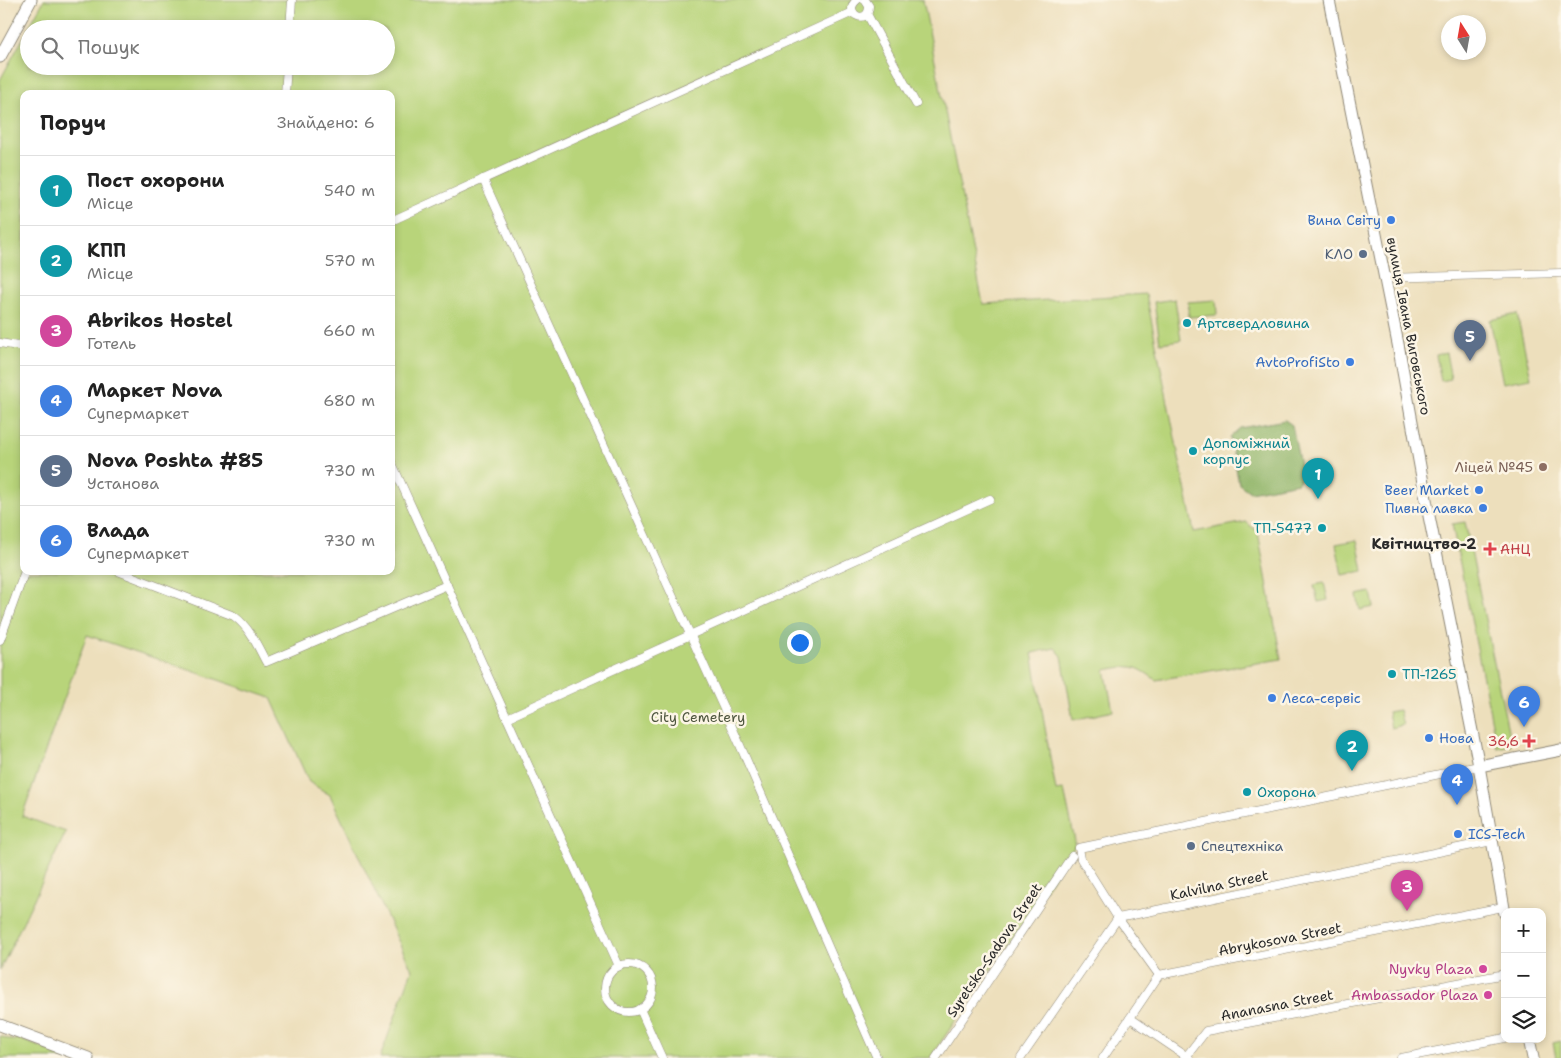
<!DOCTYPE html>
<html lang="uk">
<meta charset="utf-8">
<style>
body{margin:0;font-family:"Shantell Sans",sans-serif;background:#f2f2f2;color:#222}
.controls{position:absolute;right:15px;bottom:15px;display:grid;overflow:hidden;border-radius:10px;box-shadow:0 2px 8px #0003}
.controls button{width:45px;height:45px;display:grid;place-items:center;padding:0;border:0;border-bottom:1px solid #e0e0e0;background:#fff;color:#222;font:25px sans-serif}
.compass{position:absolute;left:1441px;top:15px;width:45px;height:45px;border-radius:50%;background:#fff;box-shadow:0 2px 8px #0003;rotate:349deg}
.you{position:absolute;left:799px;top:642px;width:18px;height:18px;margin:-12px;border:4px solid #fff;border-radius:50%;background:#1a73e8;box-shadow:0 0 0 8px #1a73e833}
.badge{display:grid;place-items:center;width:32px;height:32px;border-radius:50%;background:#c8321e;color:#fff;font-size:16px;font-weight:700}
.pin{position:absolute;translate:-50% -41px;filter:drop-shadow(0 1px 2px #0008)}
.pin::after{content:'';position:absolute;top:26px;width:18px;height:15px;background:inherit;clip-path:polygon(0 0,100% 0,50% 100%)}
.list{margin:0;padding:0;list-style:none}
h2{display:flex;justify-content:space-between;align-items:center;height:65px;margin:0;padding:0 20px;font-size:21px}
h2 small{font-size:16px;font-weight:400;color:#767676}
.list li{display:grid;grid-template-columns:32px 1fr auto;gap:15px;align-items:center;box-sizing:border-box;height:70px;padding:0 20px;border-top:1px solid #e0e0e0}
.list b{display:block;font-size:19px;white-space:nowrap}
.list p{margin:0;font-size:16px;white-space:nowrap;color:#767676}
.list em{font-size:16px;font-style:normal;color:#767676}
.icon{flex:none;width:28px;height:28px;fill:none;stroke:currentColor;stroke-width:2;stroke-linecap:round;stroke-linejoin:round}
.map{position:relative;flex:none;width:1561px;height:1058px;overflow:hidden}
.search{position:absolute;background:#fff;box-shadow:0 2px 8px #0003;left:20px;top:20px;width:375px;height:55px;display:flex;align-items:center;gap:12px;box-sizing:border-box;padding:0 18px;border-radius:28px;color:#767676;font-size:19px}
.panel{position:absolute;background:#fff;box-shadow:0 2px 8px #0003;left:20px;top:90px;width:375px;height:485px;border-radius:10px}
.map>svg:first-child{display:block}
.green{fill:#b8d47a;stroke:#728052;fill-rule:evenodd}
.forest{fill:#92b66a;stroke:#5e704a}
.lines{fill:none;stroke-linecap:round;stroke-linejoin:round}
.minor-casing{stroke:#8c8574;stroke-width:9}
.secondary-casing{stroke:#8c8574;stroke-width:13}
.minor{stroke:#fff;stroke-width:8}
.secondary{stroke:#fff;stroke-width:11}
.shop-dot{fill:#3f7fe0;stroke:#fcf5e5;stroke-width:2}
.service-dot{fill:#5c6f8a;stroke:#fcf5e5;stroke-width:2}
.culture-dot{fill:#0f9aa8;stroke:#fcf5e5;stroke-width:2}
.education-dot{fill:#8d6e63;stroke:#fcf5e5;stroke-width:2}
.health-dot{fill:#e0444e;stroke:#fcf5e5;stroke-width:2}
.hotel-dot{fill:#d1479c;stroke:#fcf5e5;stroke-width:2}
.labels{text-anchor:middle;stroke-width:5;stroke-linejoin:round;paint-order:stroke}
.shop-label{font-size:14px;fill:#366cbe;stroke:#fcf5e5;text-anchor:end}
.service-label{font-size:14px;fill:#4e5e75;stroke:#fcf5e5;text-anchor:end}
.culture-label{font-size:14px;fill:#0d838f;stroke:#fcf5e5;text-anchor:start}
.street-label{font-size:14px;fill:#2b2b2b;stroke:#fcf5e5}
.education-label{font-size:14px;fill:#785e54;stroke:#fcf5e5;text-anchor:end}
.health-label{font-size:14px;fill:#be3a42;stroke:#fcf5e5;text-anchor:start}
.park-label{font-size:14px;fill:#4e553f;stroke:#fcf5e5}
.hotel-label{font-size:14px;fill:#b23c85;stroke:#fcf5e5;text-anchor:end}
.neighbourhood-label{font-size:15px;font-weight:bold;fill:#2b2b2b;stroke:#fcf5e5}
</style>
<div class="map">
<svg width="1561" height="1058" viewBox="0 0 1561 1058">
<rect width="100%" height="100%" fill="#fcf5e5"/>
<filter id="ink" filterUnits="userSpaceOnUse"><feTurbulence type="fractalNoise" baseFrequency=".02" numOctaves="2"/><feDisplacementMap in="SourceGraphic" scale="10" xChannelSelector="R" yChannelSelector="G"/><feConvolveMatrix kernelMatrix="1 2 1 2 8 2 1 2 1" color-interpolation-filters="sRGB"/></filter>
<filter id="wash" filterUnits="userSpaceOnUse"><feTurbulence type="fractalNoise" baseFrequency=".0096" numOctaves="4" result="noise"/><feDisplacementMap in="SourceGraphic" scale="20" xChannelSelector="R" yChannelSelector="G"/><feGaussianBlur stdDeviation="1.12" result="paint"/><feColorMatrix in="noise" values="0 0 0 0 0 0 0 0 0 0 0 0 0 0 0 0 0 1.4 0 .05"/><feComposite in="paint" operator="in"/></filter>
<g filter="url(#wash)">
<rect width="100%" height="100%" fill="#eddfbc"/>
<g class="green">
<path d="M44,0H923L983,304L1146,294L1194,532L1246,522L1258,532L1281,659L1156,680C1134,664 1132,665 1105,670L1113,711L1073,720L1062,656L1055,648L1032,653L1056,791L1064,790L1075,841L1074,847L930,1058H380L412,970L330,795L309,782L271,698L87,635L22,816L66,832L0,970V80ZM29,29H386V66H29ZM24,94H391V571H24Z"/>
<path d="M1175,299L1181,340L1160,343L1154,302Z"/>
<path d="M1216,300L1217,315L1189,317L1188,302Z"/>
<path d="M1517,314L1531,378L1503,383L1490,320Z"/>
<path d="M1446,353L1451,379L1441,381L1436,355Z"/>
<path d="M1465,522L1511,745L1497,748L1452,524Z"/>
<path d="M1357,540L1363,571L1342,575L1336,544Z"/>
<path d="M1324,583L1328,600L1318,602L1314,585Z"/>
<path d="M1371,592L1374,607L1360,610L1357,595Z"/>
<path d="M1399,710L1403,725L1391,728L1388,712Z"/>
<path d="M0,1036L14,1041L16,1038L70,1058H0Z"/>
<path d="M1561,1041V1058H1556L1553,1043Z"/>
</g>
<path class="forest" d="M1285,420L1292,425L1302,475L1298,483L1250,492L1239,484L1230,437L1240,428Z"/>
</g>
<g filter="url(#ink)">
<g class="lines">
<defs>
<g id="minor">
<path d="M857,0C841,13 869,27 869,6L865,0"/>
<path d="M867,14L916,104"/>
<path d="M290,29L292,0"/>
<path d="M285,94L287,66"/>
<path d="M483,179L729,720L877,1058"/>
<path d="M391,221L853,12"/>
<path d="M1385,278L1561,273"/>
<path d="M0,343L24,347"/>
<path d="M391,461L619,966"/>
<path d="M118,571L234,616C250,628 257,645 266,662L447,585"/>
<path d="M0,640L25,571"/>
<path d="M507,718L990,499"/>
<circle cx="629" cy="988" r="24"/>
<path d="M1159,975L1118,918L1081,859L1079,848L1479,766"/>
<path d="M640,1009L662,1058"/>
<path d="M1130,1018L1189,1058"/>
<path d="M936,1058L1072,856"/>
<path d="M1021,1058L1118,918L1492,841"/>
<path d="M1103,1058L1159,975L1503,907"/>
<path d="M1185,1058L1206,1031L1505,974"/>
<path d="M1401,1058L1505,1038"/>
</g>
<g id="secondary">
<path d="M1329,0L1398,344L1429,516L1479,766L1505,914"/>
<path d="M0,57L31,0"/>
<path d="M1479,766L1561,750"/>
<path d="M0,1025L88,1058"/>
<path d="M1529,1039L1533,1058"/>
</g>
</defs>
<use href="#minor" class="minor-casing"/>
<use href="#secondary" class="secondary-casing"/>
<use href="#minor" class="minor"/>
<use href="#secondary" class="secondary"/>
</g>
</g>
<g class="shop-dot">
<circle cx="1391" cy="220" r="5"/>
<circle cx="1350" cy="362" r="5"/>
<circle cx="1479" cy="490" r="5"/>
<circle cx="1483" cy="508" r="5"/>
<circle cx="1272" cy="698" r="5"/>
<circle cx="1429" cy="738" r="5"/>
<circle cx="1458" cy="834" r="5"/>
</g>
<g class="service-dot">
<circle cx="1363" cy="254" r="5"/>
<circle cx="1191" cy="846" r="5"/>
</g>
<g class="culture-dot">
<circle cx="1187" cy="323" r="5"/>
<circle cx="1193" cy="451" r="5"/>
<circle cx="1322" cy="528" r="5"/>
<circle cx="1392" cy="674" r="5"/>
<circle cx="1247" cy="792" r="5"/>
</g>
<circle class="education-dot" cx="1543" cy="467" r="5"/>
<g class="health-dot">
<path d="M1487.5 541.5h5v5h5v5h-5v5h-5v-5h-5v-5h5z"/>
<path d="M1526.5 733.5h5v5h5v5h-5v5h-5v-5h-5v-5h5z"/>
</g>
<g class="hotel-dot">
<circle cx="1483" cy="969" r="5"/>
<circle cx="1488" cy="995" r="5"/>
</g>
<g class="labels">
<g class="shop-label">
<text x="1381" y="225">Вина Світу</text>
<text x="1340" y="367">AvtoProfiSto</text>
<text x="1469" y="495">Beer Market</text>
<text x="1473" y="513">Пивна лавка</text>
<text x="1282" y="703" text-anchor="start">Леса-сервіс</text>
<text x="1439" y="743" text-anchor="start">Нова</text>
<text x="1468" y="839" text-anchor="start">ICS-Tech</text>
</g>
<g class="service-label">
<text x="1353" y="259">КЛО</text>
<text x="1201" y="851" text-anchor="start">Спецтехніка</text>
</g>
<g class="culture-label">
<text x="1197" y="328">Артсвердловина</text>
<text x="1203" y="448">Допоміжний<tspan x="1203" dy="16">корпус</tspan></text>
<text x="1312" y="533" text-anchor="end">ТП-5477</text>
<text x="1402" y="679">ТП-1265</text>
<text x="1257" y="797">Охорона</text>
</g>
<g class="street-label">
<text transform="translate(1409 326) rotate(79)" y="5">вулиця Івана Виговського</text>
<text transform="translate(1219 885) rotate(-12)" y="5">Kalvilna Street</text>
<text transform="translate(1280 939) rotate(-11)" y="5">Abrykosova Street</text>
<text transform="translate(994 950) rotate(-56)" y="5">Syretsko-Sadova Street</text>
<text transform="translate(1277 1005) rotate(-11)" y="5">Ananasna Street</text>
</g>
<g class="education-label">
<text x="1533" y="472">Ліцей №45</text>
</g>
<g class="health-label">
<text x="1500" y="554">АНЦ</text>
<text x="1519" y="746" text-anchor="end">36,6</text>
</g>
<g class="park-label">
<text x="698" y="722">City Cemetery</text>
</g>
<g class="hotel-label">
<text x="1473" y="974">Nyvky Plaza</text>
<text x="1478" y="1000">Ambassador Plaza</text>
</g>
<g class="neighbourhood-label">
<text x="1424" y="549">Квітництво-2</text>
</g>
</g>
</svg>
<div class="controls">
<button>+</button>
<button>−</button>
<button><svg class="icon" aria-label="layers" viewBox="0 0 24 24"><path d="M12 4l9 5-9 5-9-5zM3 14l9 5 9-5"/></svg></button>
</div>
<svg class="compass" viewBox="-18 -18 36 36"><path d="M0-13l5 13h-10z" fill="#e53935"/><path d="M0 13l5-13h-10z" fill="#767676"/></svg>
<div class="you"></div>
<div class="pin badge" style="left:1318px;top:499px;background:#0f9aa8">1</div>
<div class="pin badge" style="left:1352px;top:771px;background:#0f9aa8">2</div>
<div class="pin badge" style="left:1407px;top:911px;background:#d1479c">3</div>
<div class="pin badge" style="left:1457px;top:805px;background:#3f7fe0">4</div>
<div class="pin badge" style="left:1470px;top:361px;background:#5c6f8a">5</div>
<div class="pin badge" style="left:1524px;top:727px;background:#3f7fe0">6</div>
<div class="search"><svg class="icon" aria-label="search" viewBox="0 0 24 24"><circle cx="10" cy="10" r="6"/><path d="M15 15l6 6"/></svg>Пошук</div>
<section class="panel">
<h2>Поруч<small>Знайдено: 6</small></h2>
<ul class="list">
<li><span class="badge" style="background:#0f9aa8">1</span><div><b>Пост охорони</b><p>Місце</p></div><em>540 m</em></li>
<li><span class="badge" style="background:#0f9aa8">2</span><div><b>КПП</b><p>Місце</p></div><em>570 m</em></li>
<li><span class="badge" style="background:#d1479c">3</span><div><b>Abrikos Hostel</b><p>Готель</p></div><em>660 m</em></li>
<li><span class="badge" style="background:#3f7fe0">4</span><div><b>Маркет Nova</b><p>Супермаркет</p></div><em>680 m</em></li>
<li><span class="badge" style="background:#5c6f8a">5</span><div><b>Nova Poshta #85</b><p>Установа</p></div><em>730 m</em></li>
<li><span class="badge" style="background:#3f7fe0">6</span><div><b>Влада</b><p>Супермаркет</p></div><em>730 m</em></li>
</ul>
</section>
</div>
